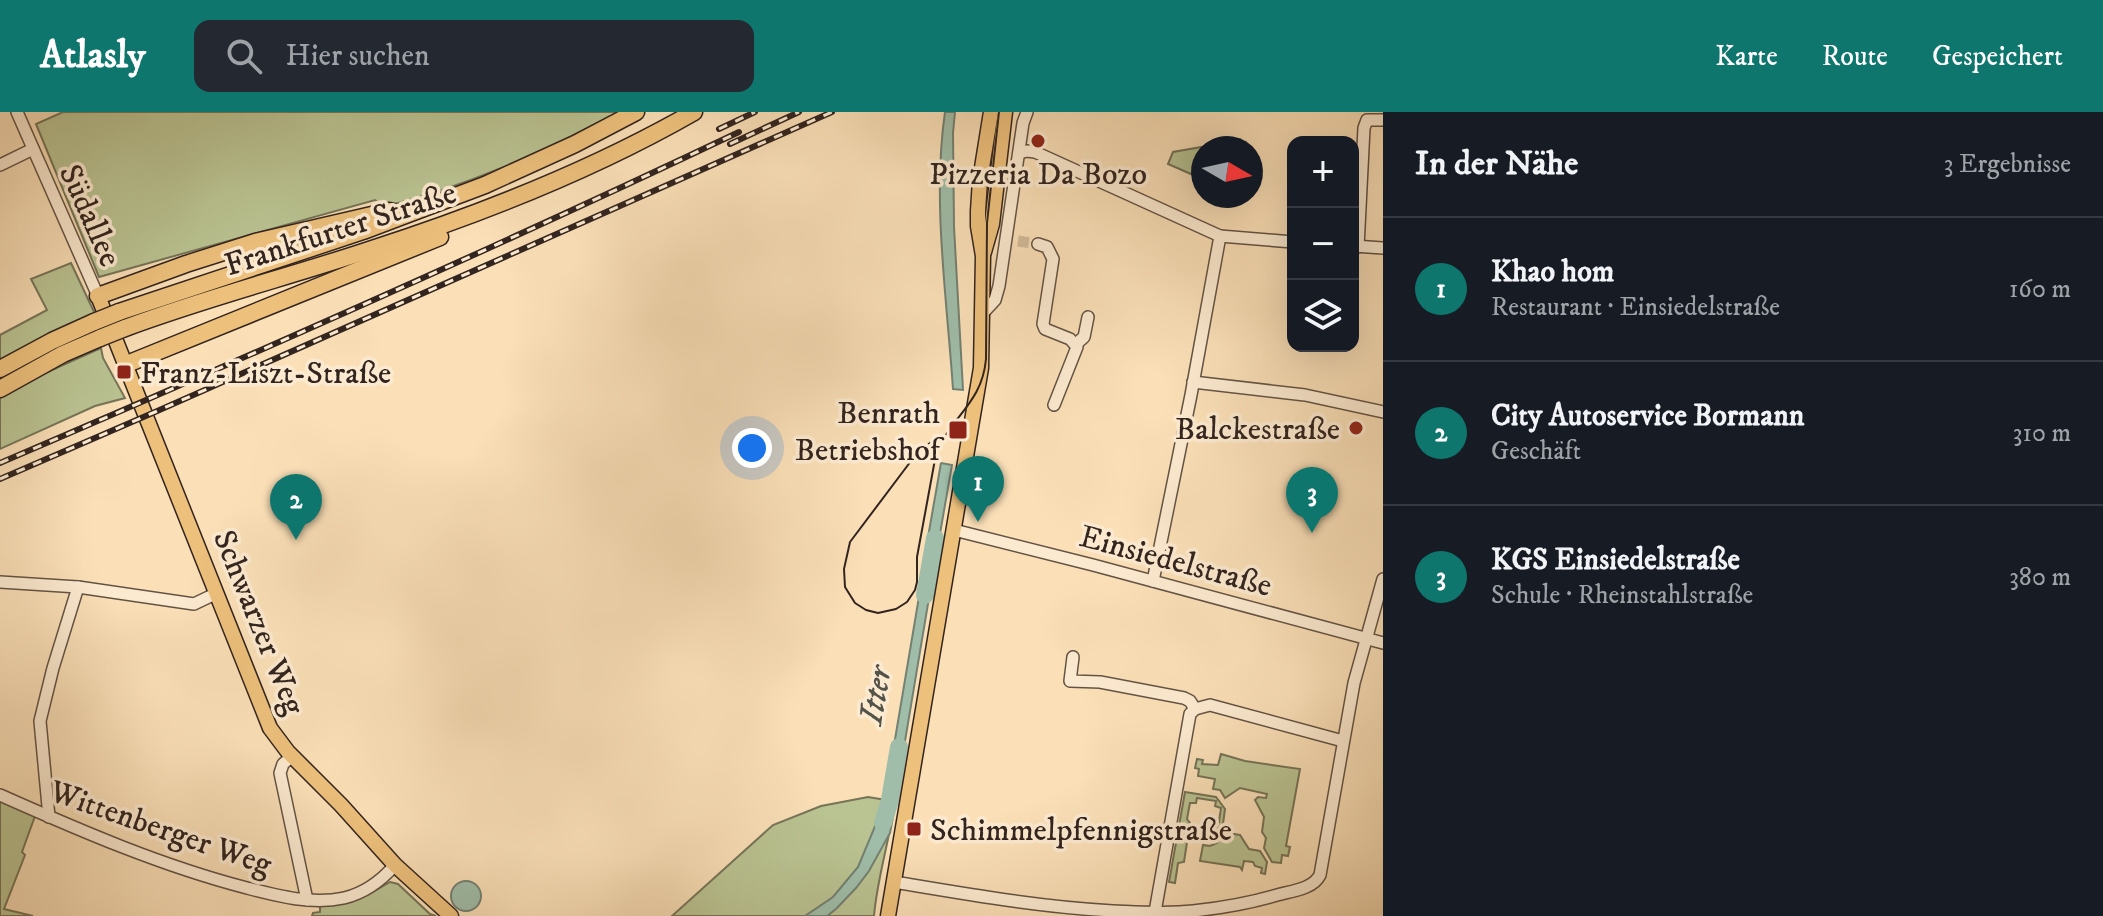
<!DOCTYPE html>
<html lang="de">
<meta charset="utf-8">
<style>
body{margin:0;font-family:"IM FELL DW Pica",serif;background:#242831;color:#f1f3f6}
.controls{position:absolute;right:24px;top:24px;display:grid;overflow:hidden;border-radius:16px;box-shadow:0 8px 32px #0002}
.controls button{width:72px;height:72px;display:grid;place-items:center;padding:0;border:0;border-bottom:2px solid #363941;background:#171b24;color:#f1f3f6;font:40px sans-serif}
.compass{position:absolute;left:1191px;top:24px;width:72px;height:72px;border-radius:50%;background:#171b24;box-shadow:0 8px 32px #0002;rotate:99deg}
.you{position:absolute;left:752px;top:336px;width:28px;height:28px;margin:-20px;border:6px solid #fff;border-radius:50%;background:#1a73e8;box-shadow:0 0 0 12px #1a73e833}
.badge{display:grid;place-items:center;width:52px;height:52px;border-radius:50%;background:#0f766e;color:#fff;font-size:26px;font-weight:700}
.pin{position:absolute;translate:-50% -66px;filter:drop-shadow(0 2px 4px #0008)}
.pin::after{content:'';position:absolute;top:42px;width:28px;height:24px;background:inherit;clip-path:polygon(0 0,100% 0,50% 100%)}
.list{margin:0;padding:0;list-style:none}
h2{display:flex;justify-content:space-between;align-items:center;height:104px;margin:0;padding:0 32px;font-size:34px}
h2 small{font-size:26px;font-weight:400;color:#9ea1a6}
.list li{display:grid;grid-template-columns:52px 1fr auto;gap:24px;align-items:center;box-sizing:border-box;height:144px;padding:0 32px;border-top:2px solid #363941}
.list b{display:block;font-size:30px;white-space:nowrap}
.list p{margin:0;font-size:26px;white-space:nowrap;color:#9ea1a6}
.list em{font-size:26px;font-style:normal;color:#9ea1a6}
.icon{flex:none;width:44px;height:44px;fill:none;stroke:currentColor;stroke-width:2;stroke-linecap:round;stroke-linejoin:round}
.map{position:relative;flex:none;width:1383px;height:804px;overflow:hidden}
header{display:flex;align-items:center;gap:48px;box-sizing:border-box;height:112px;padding:0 40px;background:#0f766e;color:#fff}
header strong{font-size:38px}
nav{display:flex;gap:44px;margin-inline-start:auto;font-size:28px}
.search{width:560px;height:72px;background:#242831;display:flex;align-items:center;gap:20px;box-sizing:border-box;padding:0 28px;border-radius:16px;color:#9ea1a6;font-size:30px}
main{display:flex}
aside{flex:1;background:#171b24}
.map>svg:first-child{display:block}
.green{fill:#bac392;stroke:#767458;stroke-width:2}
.water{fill:#9fbda9;stroke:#738072;stroke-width:2}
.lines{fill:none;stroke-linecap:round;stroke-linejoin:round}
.river{stroke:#9fbda9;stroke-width:18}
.minor-tunnel{stroke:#d2ba99;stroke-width:11;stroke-dasharray:11 5.5;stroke-linecap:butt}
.minor-casing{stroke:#645345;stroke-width:14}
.major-casing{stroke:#32241f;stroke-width:17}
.highway-casing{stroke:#32241f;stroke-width:19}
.minor{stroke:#fcead0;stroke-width:11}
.major{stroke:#edc07c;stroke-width:14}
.highway{stroke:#edc07c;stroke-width:16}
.tram{stroke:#32241f;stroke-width:2}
.rail-casing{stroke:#32241f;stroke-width:6}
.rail{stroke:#fcead0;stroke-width:3;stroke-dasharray:9;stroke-linecap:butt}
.highway-bridge-casing{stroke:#32241f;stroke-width:19;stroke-linecap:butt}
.highway-bridge{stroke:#edc07c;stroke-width:16}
.poi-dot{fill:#8f2418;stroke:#fcead0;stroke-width:3}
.labels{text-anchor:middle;stroke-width:7;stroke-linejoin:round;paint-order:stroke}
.poi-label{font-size:32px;fill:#32241f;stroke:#fcead0;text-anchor:start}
.street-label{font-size:32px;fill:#32241f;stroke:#fcead0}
.water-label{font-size:34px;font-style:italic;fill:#535248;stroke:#fcead0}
</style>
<header>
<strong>Atlasly</strong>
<div class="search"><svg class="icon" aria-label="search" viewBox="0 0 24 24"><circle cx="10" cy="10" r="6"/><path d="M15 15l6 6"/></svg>Hier suchen</div>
<nav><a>Karte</a><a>Route</a><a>Gespeichert</a></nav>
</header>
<main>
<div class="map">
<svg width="1383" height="804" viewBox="0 0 1383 804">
<rect width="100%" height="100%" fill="#fadfb7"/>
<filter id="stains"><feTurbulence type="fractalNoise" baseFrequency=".0025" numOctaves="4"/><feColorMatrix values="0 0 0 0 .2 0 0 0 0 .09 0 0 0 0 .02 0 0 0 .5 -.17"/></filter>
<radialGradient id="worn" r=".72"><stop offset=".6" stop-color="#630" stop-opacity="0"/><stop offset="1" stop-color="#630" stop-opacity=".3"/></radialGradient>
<g class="green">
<path d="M63,0H620C542,40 469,74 383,95L375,88L99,165L36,12Z"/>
<path d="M1207,34L1203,36V53L1200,66L1168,52L1173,40Z"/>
<path d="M71,151L95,202L0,250V223L47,198L31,167Z"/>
<path d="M101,236L103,246L125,286L95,294L0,337V286L25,270Z"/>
<path d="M1221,642L1245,649L1300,657L1286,734L1290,735L1288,744L1282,743L1281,751L1272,750L1264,736L1266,726L1262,720L1264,705L1255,688L1258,685L1266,686L1267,682L1240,676L1225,686L1220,678L1213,677L1215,667L1198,664L1199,657L1195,656L1197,647L1203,648L1202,652L1218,653Z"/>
<path d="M1185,680L1216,685L1225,697L1223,712L1216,717L1214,726L1211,728L1204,727L1207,708L1219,710L1221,696L1215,694L1216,689L1197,686L1196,691H1190L1187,707L1190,711L1184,750L1178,751L1175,771L1169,770Z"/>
<path d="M868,685L886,688L894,693C889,731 877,767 874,804H672L773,713L821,694Z"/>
<path d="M0,689L35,704L22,740L25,743L4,797L33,804H0Z"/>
<path d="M1224,718L1227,721L1240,723L1249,737L1260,739L1267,750L1265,762L1261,761L1262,756L1255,754L1253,750L1244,749L1242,758L1240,755L1200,749L1203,733L1210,734L1217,731L1219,720Z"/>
<path d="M390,770L398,772L430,802L436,804H312L313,801L320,800V792L369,782Z"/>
</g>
<g class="water">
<path d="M945,0H955L953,21L954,115L963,278L953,277C947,187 932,89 945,0Z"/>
<path d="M941,351L952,353L935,450L924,448Z"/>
<path d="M923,461L933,462L900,659L890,657Z"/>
<path d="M886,688L896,689L890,721L869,759L856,776L836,797L827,804H805L833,785L858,755Z"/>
<circle cx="466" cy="784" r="15"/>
</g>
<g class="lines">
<g class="river">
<path d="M925,483L935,426"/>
<path d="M883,711L890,688L899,635"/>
</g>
<path class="minor-tunnel" d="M1018,129L1038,132"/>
<defs>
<g id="minor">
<path d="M17,0L98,184"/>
<path d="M1019,41L1027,39L1035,40L1220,124L1293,130"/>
<path d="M0,53L33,37"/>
<path d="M1038,132L1047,135L1053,147L1043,212L1045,217L1070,227L1077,235L1054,293"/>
<path d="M1354,134L1383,136"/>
<path d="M1358,135L1364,16L1367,8H1383"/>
<path d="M982,202L995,188L999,174L1023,11L1027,0"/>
<path d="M1076,232L1084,225L1088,205"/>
<path d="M1193,270L1305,283L1383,300"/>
<path d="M954,418L1093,453L1383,531"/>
<path d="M1153,469L1191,283L1220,124"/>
<path d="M0,470L78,475L194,492L217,481"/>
<path d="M1073,545L1070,569L1100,570L1184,586L1190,589L1195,597"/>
<path d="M292,644L283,652L280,661L307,788"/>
<path d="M0,683C81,719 162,754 247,776C278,784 312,793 344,786C365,781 381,769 395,753"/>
<path d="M49,705L40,609L53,556L78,475"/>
<path d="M894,770C966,782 1039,795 1113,799C1139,800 1167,802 1193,799C1221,796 1250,791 1277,783C1292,779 1313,777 1320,763L1354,571L1383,467"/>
<path d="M1155,800L1190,602L1195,597L1210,593L1343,629"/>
</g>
<g id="major">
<path d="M984,140L992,112L1005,0"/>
<path d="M98,184L270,616L288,640L341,693L395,753L451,804"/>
<path d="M888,804L981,256L983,144L978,114V99L980,68L991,0"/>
</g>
<g id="highway">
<path d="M98,184L186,152L255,130L389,99L397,101"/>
<path d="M119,200L363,119L485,73L575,32L636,0"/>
<path d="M125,216C205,186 288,165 369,138C481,102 591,59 694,0"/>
<path d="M127,252L440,125"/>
<path d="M0,257L52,229L94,210"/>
<path d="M0,277L63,242L100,226"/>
</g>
</defs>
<use href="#minor" class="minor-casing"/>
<use href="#major" class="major-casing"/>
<use href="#highway" class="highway-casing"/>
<use href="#minor" class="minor"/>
<use href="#major" class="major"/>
<use href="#highway" class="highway"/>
<path class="tram" d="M939,323L914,345L850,430L844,457L845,475L855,491L866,498L878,501L896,497L907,490L915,478L917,470V445L936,342C951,304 982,292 986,247L987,111L999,0"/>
<defs>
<g id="rail">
<path d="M719,17L755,0"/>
<path d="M730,32L799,0"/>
<path d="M0,351C248,245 495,136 739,20"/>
<path d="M0,367L155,300L832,0"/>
</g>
</defs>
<use href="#rail" class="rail-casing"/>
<use href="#rail" class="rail"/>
<defs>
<g id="highway-bridge">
<path d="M94,210L119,200"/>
<path d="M100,226L125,216"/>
</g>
</defs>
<use href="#highway-bridge" class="highway-bridge-casing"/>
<use href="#highway-bridge" class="highway-bridge"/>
</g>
<g class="poi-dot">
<circle cx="1038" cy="29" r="8"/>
<rect x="116" y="252" width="16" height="16" rx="4"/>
<circle cx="1356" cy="316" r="8"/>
<rect x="948" y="308" width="20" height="20" rx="4"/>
<rect x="906" y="709" width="16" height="16" rx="4"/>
</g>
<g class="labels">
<g class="poi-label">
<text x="1038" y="72" text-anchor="middle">Pizzeria Da Bozo</text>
<text x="140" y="271">Franz-Liszt-Straße</text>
<text x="940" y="311" text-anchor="end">Benrath<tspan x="940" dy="37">Betriebshof</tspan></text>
<text x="1340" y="327" text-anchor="end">Balckestraße</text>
<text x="930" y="728">Schimmelpfennigstraße</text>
</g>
<g class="street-label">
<text transform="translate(91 103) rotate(66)" y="11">Südallee</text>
<text transform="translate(340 116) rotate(-18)" y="11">Frankfurter Straße</text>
<text transform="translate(1176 448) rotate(15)" y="11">Einsiedelstraße</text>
<text transform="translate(260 510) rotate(68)" y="11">Schwarzer Weg</text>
<text transform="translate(161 715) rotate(19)" y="11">Wittenberger Weg</text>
</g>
<g class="water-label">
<text transform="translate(874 583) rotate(-80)" y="12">Itter</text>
</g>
</g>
<rect width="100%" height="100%" filter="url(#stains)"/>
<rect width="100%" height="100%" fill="url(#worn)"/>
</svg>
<div class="controls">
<button>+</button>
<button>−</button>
<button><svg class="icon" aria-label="layers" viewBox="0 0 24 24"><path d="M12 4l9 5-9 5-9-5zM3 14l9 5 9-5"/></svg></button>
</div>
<svg class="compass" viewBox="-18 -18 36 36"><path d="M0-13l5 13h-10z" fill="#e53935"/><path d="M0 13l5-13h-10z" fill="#9ea1a6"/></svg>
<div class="you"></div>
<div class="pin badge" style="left:978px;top:410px">1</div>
<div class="pin badge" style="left:296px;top:428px">2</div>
<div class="pin badge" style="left:1312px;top:421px">3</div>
</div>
<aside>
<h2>In der Nähe<small>3 Ergebnisse</small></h2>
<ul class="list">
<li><span class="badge">1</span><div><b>Khao hom</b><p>Restaurant · Einsiedelstraße</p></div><em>160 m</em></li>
<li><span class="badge">2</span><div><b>City Autoservice Bormann</b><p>Geschäft</p></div><em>310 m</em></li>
<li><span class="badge">3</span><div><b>KGS Einsiedelstraße</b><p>Schule · Rheinstahlstraße</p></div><em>380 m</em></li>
</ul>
</aside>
</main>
